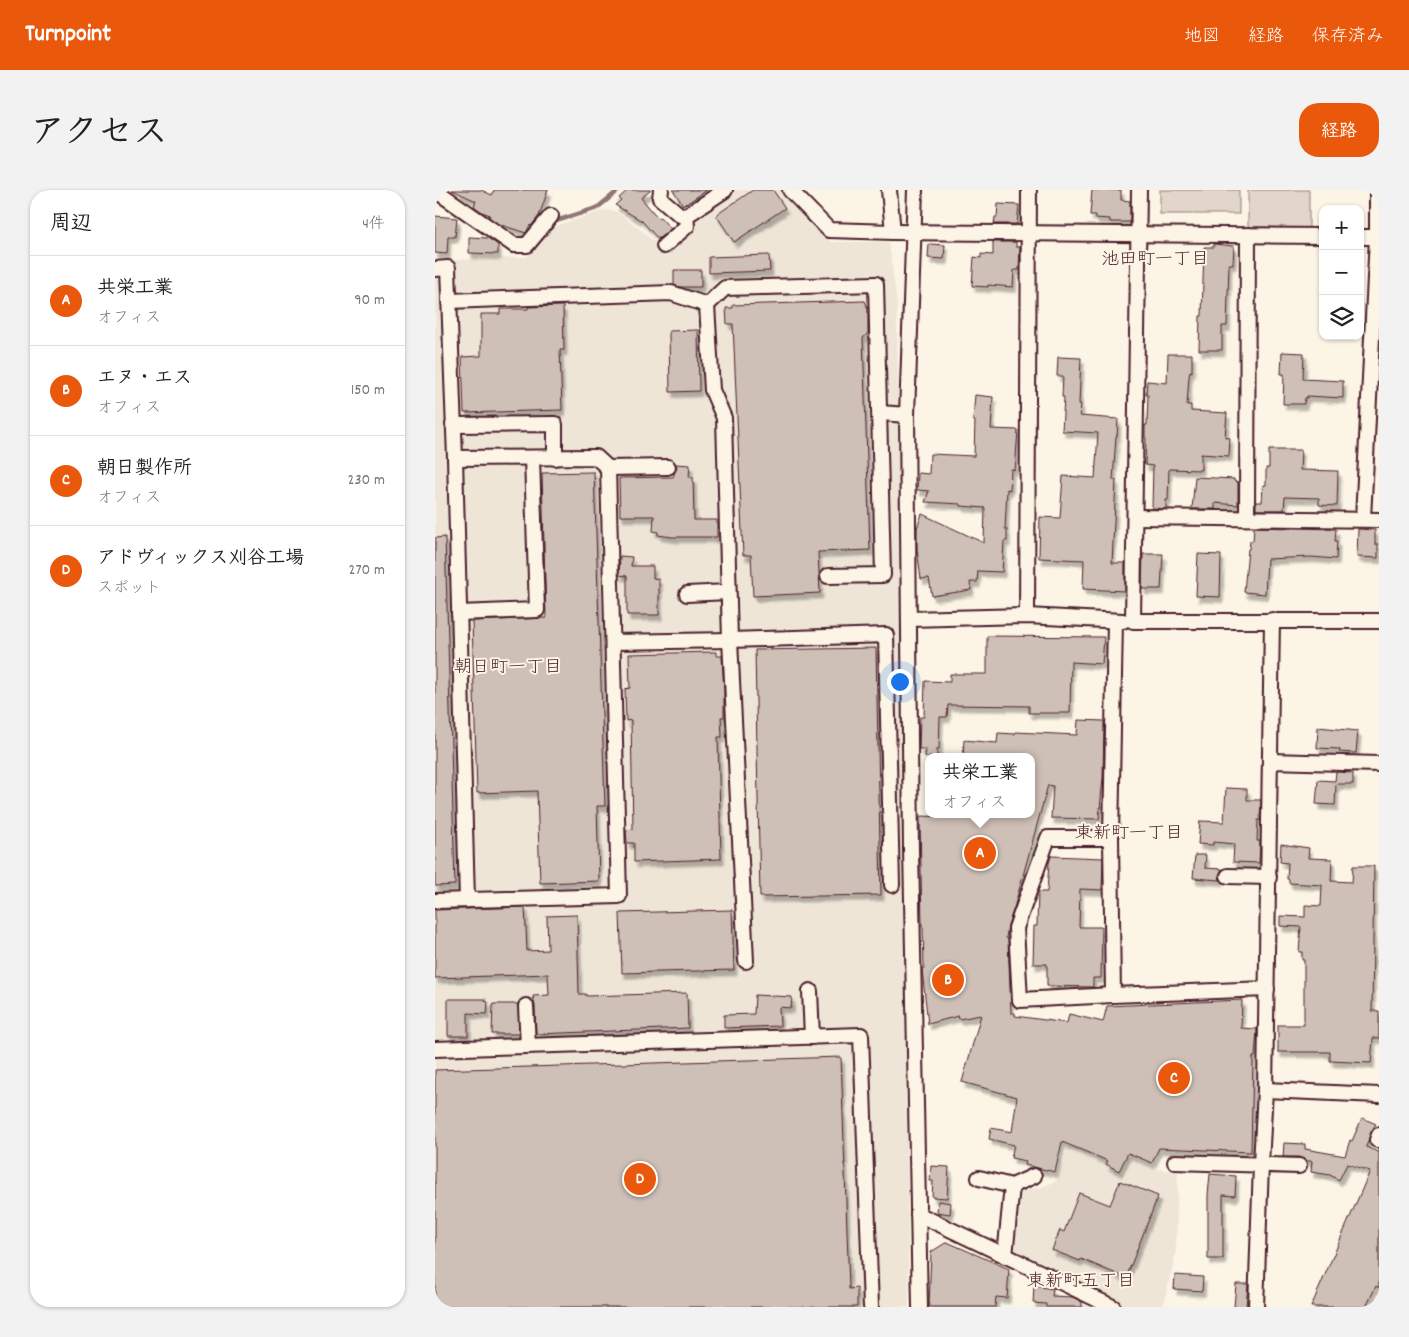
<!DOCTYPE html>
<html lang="ja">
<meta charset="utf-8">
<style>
body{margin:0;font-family:Dekko,"Klee One",sans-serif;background:#f2f2f2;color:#222}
.controls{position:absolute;right:15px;top:15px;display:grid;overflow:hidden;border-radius:10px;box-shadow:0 1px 4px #0004}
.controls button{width:45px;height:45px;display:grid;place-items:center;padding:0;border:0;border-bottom:1px solid #e0e0e0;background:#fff;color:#222;font:25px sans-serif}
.you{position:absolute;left:464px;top:491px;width:18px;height:18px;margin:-12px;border:4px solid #fff;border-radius:50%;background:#1a73e8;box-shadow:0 0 0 8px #1a73e833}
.badge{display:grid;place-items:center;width:32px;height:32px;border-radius:50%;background:#ea580c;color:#fff;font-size:16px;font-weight:700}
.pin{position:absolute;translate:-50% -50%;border:2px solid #fff;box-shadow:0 1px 5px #0006}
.popup{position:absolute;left:490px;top:563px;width:110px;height:65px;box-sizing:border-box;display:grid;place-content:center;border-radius:10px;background:#fff;filter:drop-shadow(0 1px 4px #0005);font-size:16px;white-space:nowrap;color:#767676}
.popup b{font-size:19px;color:#222}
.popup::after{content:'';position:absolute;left:50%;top:100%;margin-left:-10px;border:10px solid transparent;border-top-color:#fff}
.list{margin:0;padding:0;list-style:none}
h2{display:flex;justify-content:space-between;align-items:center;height:65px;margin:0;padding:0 20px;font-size:21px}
h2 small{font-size:16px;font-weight:400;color:#767676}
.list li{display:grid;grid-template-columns:32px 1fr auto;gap:15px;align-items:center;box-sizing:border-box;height:90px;padding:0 20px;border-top:1px solid #e0e0e0}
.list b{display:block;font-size:19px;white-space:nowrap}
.list p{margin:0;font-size:16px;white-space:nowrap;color:#767676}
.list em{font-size:16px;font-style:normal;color:#767676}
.icon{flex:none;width:28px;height:28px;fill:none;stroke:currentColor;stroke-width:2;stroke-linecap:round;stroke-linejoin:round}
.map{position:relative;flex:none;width:944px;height:1117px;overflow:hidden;border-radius:20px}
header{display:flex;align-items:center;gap:30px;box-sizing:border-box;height:70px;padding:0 25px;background:#ea580c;color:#fff}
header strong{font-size:24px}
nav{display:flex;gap:28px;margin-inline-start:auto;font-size:18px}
.intro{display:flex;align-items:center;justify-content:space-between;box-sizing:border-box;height:120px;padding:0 30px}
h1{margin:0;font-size:35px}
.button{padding:12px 22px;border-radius:20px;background:#ea580c;color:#fff;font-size:18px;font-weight:700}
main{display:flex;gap:30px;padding:0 30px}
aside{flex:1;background:#fff;border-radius:20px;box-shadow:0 1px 4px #0004}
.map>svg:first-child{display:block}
.built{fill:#eee5d7}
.green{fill:#e2d5ca;stroke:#967a7a}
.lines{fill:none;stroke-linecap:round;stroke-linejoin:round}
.stream{stroke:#917474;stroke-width:4.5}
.building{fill:#cfc0b7;stroke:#4a1f2b;filter:url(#shadow)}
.minor-casing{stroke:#4a1f2b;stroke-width:18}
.minor{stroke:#fcf5e5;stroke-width:14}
.labels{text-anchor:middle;stroke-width:4;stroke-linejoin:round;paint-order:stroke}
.neighbourhood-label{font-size:18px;fill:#4a1f2b;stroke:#fcf5e5}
</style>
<header>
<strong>Turnpoint</strong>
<nav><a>地図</a><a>経路</a><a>保存済み</a></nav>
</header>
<div class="intro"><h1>アクセス</h1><a class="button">経路</a></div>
<main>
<aside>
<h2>周辺<small>4件</small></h2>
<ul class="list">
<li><span class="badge">A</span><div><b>共栄工業</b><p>オフィス</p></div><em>90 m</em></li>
<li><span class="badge">B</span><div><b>エヌ・エス</b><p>オフィス</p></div><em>150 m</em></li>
<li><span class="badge">C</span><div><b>朝日製作所</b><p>オフィス</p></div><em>230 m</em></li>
<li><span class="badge">D</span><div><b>アドヴィックス刈谷工場</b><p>スポット</p></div><em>270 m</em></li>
</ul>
</aside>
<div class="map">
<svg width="944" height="1117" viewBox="0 0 944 1117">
<defs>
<filter id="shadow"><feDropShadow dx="3" dy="5.5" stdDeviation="1" flood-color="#0004"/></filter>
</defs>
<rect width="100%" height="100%" fill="#fcf5e5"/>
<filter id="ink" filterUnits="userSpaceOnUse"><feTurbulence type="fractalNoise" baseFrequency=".02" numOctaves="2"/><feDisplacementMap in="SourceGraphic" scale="10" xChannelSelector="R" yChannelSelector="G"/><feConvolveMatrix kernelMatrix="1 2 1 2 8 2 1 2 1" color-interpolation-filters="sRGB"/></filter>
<g filter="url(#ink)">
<g class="built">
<path d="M300,0H345L396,52H454L462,115L474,1117H0V71L90,67L99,62L120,36L170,20L180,21L205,39L229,61L255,30Z"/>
<path d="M639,941L723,979L743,982L741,1062L728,1117H694L580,1061L585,1001L607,997L621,991Z"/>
</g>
<g class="green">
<rect x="725" y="0" width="79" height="24"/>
<path d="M813,0H874V38L813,37Z"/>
</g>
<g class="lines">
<path class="stream" d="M72,58L77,62L97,60L121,31L162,18L184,0"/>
</g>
<g class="building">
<path d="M17,0H46L57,5L59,0H113L104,26L96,36L95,35L91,43L63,34L54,27L55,25L47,22L39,16L41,11Z"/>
<path d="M193,0H216L206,8L223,28L225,27L236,39L223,49L207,31L180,15L186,10L184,8Z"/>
<path d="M238,0H272L251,14L250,13L248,15Z"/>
<path d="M318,0H338L350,18L299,52L281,25Z"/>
<path d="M657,0H686V10L695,11V32H675V29L660,28V25H655Z"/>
<path d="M563,14L584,15L582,34H559L560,27H562Z"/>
<path d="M0,26L22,28L20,47H13L12,64L0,63Z"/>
<path d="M34,47L53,48L63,55V64L34,63Z"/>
<path d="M558,52H581V57H585L584,80H579L578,97L553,95V97L537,96L539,67L546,68V64L558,65Z"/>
<path d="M494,54L510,55L509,69L493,68Z"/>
<path d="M779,54L799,56L798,74H794L792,136H787V160H764L765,126H767L769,57H779Z"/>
<path d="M334,65L335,81L274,83V67Z"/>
<path d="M239,80H266V97H245L239,95Z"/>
<path d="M430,111L433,119V143L428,148L435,360L383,362L385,403L318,406L316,365H308L298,134H292L291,118H298V115Z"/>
<path d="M128,116L129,160H125L127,220L29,223L27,167L46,166V124H65V119H93V117Z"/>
<path d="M263,140L264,201L235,202L234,141Z"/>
<path d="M847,162L869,163L868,189L908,191V208L872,206V208H870L869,214H848L849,184H846Z"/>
<path d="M733,164H757V182L755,181L754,187L752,215H756V221L792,223L790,247L795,248L794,266L766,264V280L734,279L733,310H731V319L717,318L718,276L710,275L711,248H710V235H712L713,205H711L712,191L732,193Z"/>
<path d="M623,167L646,168L644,214H646L645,226L683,229L682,246H681L678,290H681L677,373H690V401L648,399L649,370L604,368L605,327L625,328L628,286L660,288L663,243L627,241L629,207H627L628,186H622Z"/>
<path d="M540,205L558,207L556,239L583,240L580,280L576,279L575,300L572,299L570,339H572V351H569L567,382L543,381L542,392H535L536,400L497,406L494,388L486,389L482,359V338L487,324L549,353L550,318L526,316V314L490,312L494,301L482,300L483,283L494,284L495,264L539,266L540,231L538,230Z"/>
<path d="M834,260H866L865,280L903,281L902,316L884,315V308L850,307L849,320H821V312H827L828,295H831V278H834Z"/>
<path d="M241,274L255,275L254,287H258L259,330H282V347H237L223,345V342L218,341L219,326H185L184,288L238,287L242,277Z"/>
<path d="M159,282L170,616H162L164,691L105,693L102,601L42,603L37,431L111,428L107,283Z"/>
<path d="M760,287L799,289V291L803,292V315L780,313V319H757Z"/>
<path d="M819,337L901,339L900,351H902L901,369L876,367L832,369L830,404L809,402L813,359H814L815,351H818Z"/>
<path d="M923,339L940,340V354H943V368L922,367Z"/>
<path d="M10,347L20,695L0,696V348Z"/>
<path d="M708,364H728L726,399H707Z"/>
<path d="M763,364L786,365L785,407L761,406Z"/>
<path d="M185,366L197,367L196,376H218V388L224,389V425H192V386L184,385Z"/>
<path d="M552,446L669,447L667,474L636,472L635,523H594V516L513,515L512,527H505L504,559H502V567H490L491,559H484L485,527H489L490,491L515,492V484H552Z"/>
<path d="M441,458L446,705L325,707L320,460Z"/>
<path d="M281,462V466H287L289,501V527H286L287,547H283L286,669L199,672V653H192L191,640L198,639L196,530L191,531L190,499L195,498L194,464Z"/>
<path d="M643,530L669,531L668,588L664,629L616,628L618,596L613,595L579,718L573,735L571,748L573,749L576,823H580V826L632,833L634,824L668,832L672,816L807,810L806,838L822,839L820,867H818L816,962L724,958L717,973L693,963L684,981L671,974L673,971L627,952L620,982L590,975L591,971L576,968L579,955L554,949L556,938L577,942L582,907L527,892L546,825L524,829L523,826L493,834L487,779L489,778L488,737H487L485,626L514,627L515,624H596V567H528L529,550L562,553L563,543L580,544V542L642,545Z"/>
<path d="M883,537L923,541L921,563L904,562L905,559L882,558Z"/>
<path d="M901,582L918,583V594H901L900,615L881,614L883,590L900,591Z"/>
<path d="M791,598L812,599V610H826L825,630H823L822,651H825L824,673L798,672L799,654L778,652V655L763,654L765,631L789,632Z"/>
<path d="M846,654L874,658L873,668L897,669L896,691L917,692L918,676H939L937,821H944V848H938L936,873L895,871V862H843V835H869V770H867V762H864L866,737L845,736V726L870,727V715L886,716L887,695L854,693V689H852L853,673L845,672Z"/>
<path d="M760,665H771L770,678L787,679L784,685L785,690L758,688Z"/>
<path d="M616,666L668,668L667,700L645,699L644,737H667L666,788H658V797L612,796V774H598L599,736H602L603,702H612L614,673Z"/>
<path d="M90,717L92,761L113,760L112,726L142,725L144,804H151V806L252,803L253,838L101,844L100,816L98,806L114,805L113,784L0,788V720Z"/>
<path d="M297,720L299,780L187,783L185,723Z"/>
<path d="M320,805L357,807L356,818L344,817L345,836L289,838V825L319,824Z"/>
<path d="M13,809H51L50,811L53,812L52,824L33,823V846H13Z"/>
<path d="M58,814H83L84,844H57Z"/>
<path d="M406,867L414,1099L422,1098V1117H0V880Z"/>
<path d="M927,928L941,934L936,942L931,957L943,962L944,959V1098L941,1096L931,1117H876L935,981L912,974L904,990L895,985L876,982L877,971H871L864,967H848L849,953L870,954V959L910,966L915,950L917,951Z"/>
<path d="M496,976L514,977L512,1008L497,1007L498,991H495Z"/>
<path d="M775,984L801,986L800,1006L788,1005V1069H773V1005Z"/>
<path d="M685,991L723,1006L691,1088L646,1069L645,1071L617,1060L625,1040L629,1042L644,1003L675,1015Z"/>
<path d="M503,1011L516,1013L515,1024L502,1022Z"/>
<path d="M512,1052L574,1079L572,1108L561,1107L560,1117H494L496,1062Z"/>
<path d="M740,1085L768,1087L767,1101L739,1099Z"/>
<path d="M801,1094H813L811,1117H799Z"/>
<path d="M599,1096L618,1099L617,1106L638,1107L647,1112V1117H611V1114L598,1113Z"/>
</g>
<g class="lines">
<defs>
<g id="minor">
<path d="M0,0L79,55H92L116,26"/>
<path d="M226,0L225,8L245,25L251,26L290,0"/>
<path d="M355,0L394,40L458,42L888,46"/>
<path d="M454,0L458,42"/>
<path d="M480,0L472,225L476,659L485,1117"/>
<path d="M704,0L698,431H944"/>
<path d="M925,47H944"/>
<path d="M229,56L252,36L251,26"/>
<path d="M0,79L13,78L20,268L32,710"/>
<path d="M14,111L236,103L272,115L277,200L289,228L295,450L311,771"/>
<path d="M272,115L290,98L441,94L448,385L393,386"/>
<path d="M445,223L472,225"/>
<path d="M18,235L120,234V268"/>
<path d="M173,278L233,277"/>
<path d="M701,327L944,330"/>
<path d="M812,328L813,45"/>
<path d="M928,329L942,47V0"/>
<path d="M252,404L293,402"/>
<path d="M24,423L102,420L97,268"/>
<path d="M592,426L594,0"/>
<path d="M474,429L592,426L688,431"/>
<path d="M680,431L676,648L678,805L832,799"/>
<path d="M178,452L295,450L451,445L457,695"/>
<path d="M835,571L944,574"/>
<path d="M676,648H613L581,738L585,810L678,805"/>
<path d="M793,686L834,687"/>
<path d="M0,711L184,706L173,278L161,267L20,268"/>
<path d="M375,801L377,847"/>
<path d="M91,816L93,856"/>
<path d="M0,859L426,845L436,1117"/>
<path d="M830,900L944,905"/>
<path d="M942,950L944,945"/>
<path d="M740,972L864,976"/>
<path d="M544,988L577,996L599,986"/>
<path d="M483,1024L678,1117"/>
<path d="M570,1066L577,996"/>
<path d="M821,1117L826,974L830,900L837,430"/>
</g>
</defs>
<use href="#minor" class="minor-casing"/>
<use href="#minor" class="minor"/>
</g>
</g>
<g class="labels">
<g class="neighbourhood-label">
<text x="720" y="74">池田町一丁目</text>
<text x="73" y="482">朝日町一丁目</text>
<text x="694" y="648">東新町一丁目</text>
<text x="646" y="1096">東新町五丁目</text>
</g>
</g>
</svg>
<div class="controls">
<button>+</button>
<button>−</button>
<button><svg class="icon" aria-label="layers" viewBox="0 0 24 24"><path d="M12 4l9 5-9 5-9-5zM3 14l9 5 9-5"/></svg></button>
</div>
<div class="you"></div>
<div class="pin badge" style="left:545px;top:663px">A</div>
<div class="popup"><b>共栄工業</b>オフィス</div>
<div class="pin badge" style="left:513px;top:790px">B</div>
<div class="pin badge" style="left:739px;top:888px">C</div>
<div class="pin badge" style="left:205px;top:989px">D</div>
</div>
</main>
